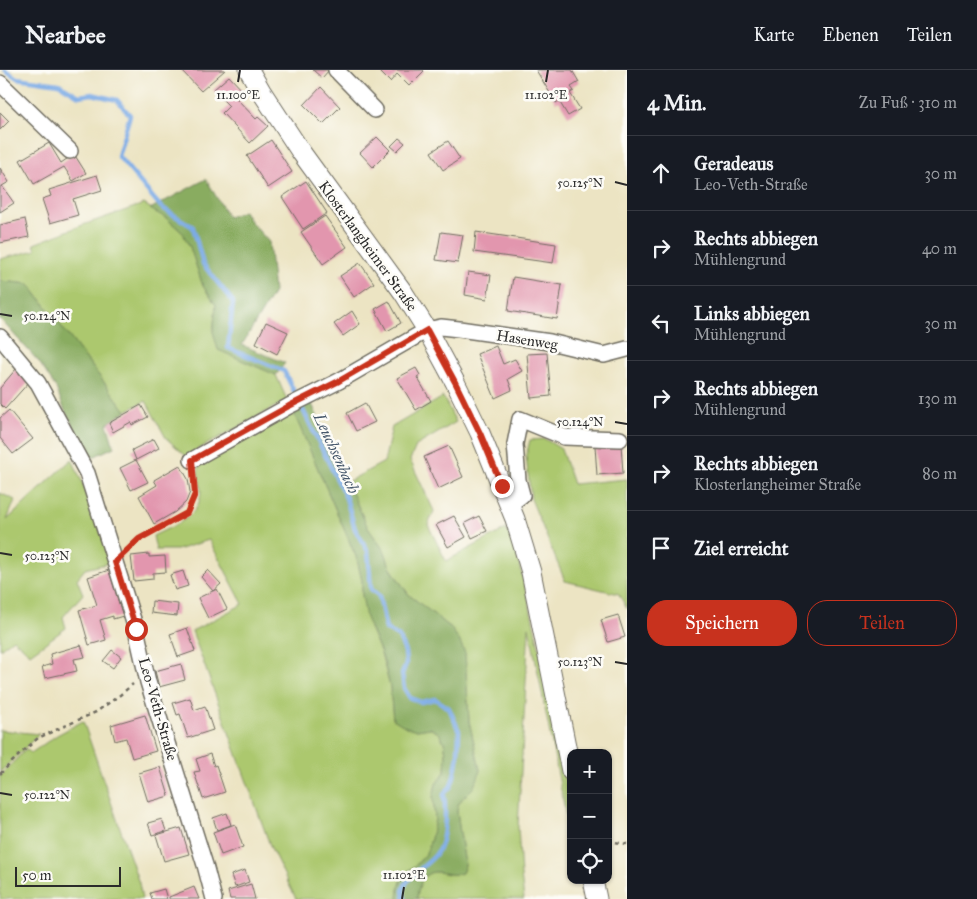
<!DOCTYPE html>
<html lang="de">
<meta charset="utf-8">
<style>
body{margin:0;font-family:"IM FELL Great Primer",serif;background:#20242c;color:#f1f3f6}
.controls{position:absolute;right:15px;bottom:15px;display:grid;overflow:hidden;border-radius:10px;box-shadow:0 1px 4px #0004}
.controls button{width:45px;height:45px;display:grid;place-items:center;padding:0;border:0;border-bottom:1px solid #363941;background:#171b24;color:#f1f3f6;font:25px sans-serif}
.scale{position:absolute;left:15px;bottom:12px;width:106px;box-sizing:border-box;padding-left:5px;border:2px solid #2b2b2b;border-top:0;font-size:14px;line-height:18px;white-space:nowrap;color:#2b2b2b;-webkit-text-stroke:4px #fdfcf7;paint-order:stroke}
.stop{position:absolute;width:15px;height:15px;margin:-11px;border:4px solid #c8321e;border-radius:50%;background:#fff}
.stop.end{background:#c8321e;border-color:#fff;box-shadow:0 1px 5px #0008}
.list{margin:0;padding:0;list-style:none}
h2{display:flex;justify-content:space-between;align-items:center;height:65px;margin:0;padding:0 20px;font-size:21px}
h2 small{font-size:16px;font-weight:400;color:#9ea1a6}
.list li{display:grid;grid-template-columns:32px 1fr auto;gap:15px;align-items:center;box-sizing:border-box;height:75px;padding:0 20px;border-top:1px solid #363941}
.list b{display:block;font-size:19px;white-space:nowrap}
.list p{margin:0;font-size:16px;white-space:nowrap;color:#9ea1a6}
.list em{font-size:16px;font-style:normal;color:#9ea1a6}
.actions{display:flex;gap:10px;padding:15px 20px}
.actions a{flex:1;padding:11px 0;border:1px solid #c8321e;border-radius:20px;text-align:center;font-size:18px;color:#c8321e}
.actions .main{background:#c8321e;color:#fff}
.icon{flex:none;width:28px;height:28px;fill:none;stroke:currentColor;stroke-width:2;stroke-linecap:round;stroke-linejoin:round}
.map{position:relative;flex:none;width:627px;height:829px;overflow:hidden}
header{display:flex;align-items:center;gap:30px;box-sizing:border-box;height:70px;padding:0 25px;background:#171b24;border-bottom:1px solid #363941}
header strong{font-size:24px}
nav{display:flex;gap:28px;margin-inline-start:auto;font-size:18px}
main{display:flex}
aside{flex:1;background:#171b24}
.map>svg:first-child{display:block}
.green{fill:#acc86e;stroke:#6c7a4c}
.forest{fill:#89ac61;stroke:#5a6c46}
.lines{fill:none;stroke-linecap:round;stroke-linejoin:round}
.stream{stroke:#7cabe6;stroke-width:4.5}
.building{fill:#e296ae}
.minor-casing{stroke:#6f6c60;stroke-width:18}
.major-casing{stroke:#6f6c60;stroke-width:21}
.path{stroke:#6f6c60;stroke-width:2.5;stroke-dasharray:4 4;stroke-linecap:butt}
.minor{stroke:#fff;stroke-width:15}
.major{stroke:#fff;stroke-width:19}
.route{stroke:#c8321e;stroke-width:6}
.ticks{fill:none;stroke:#2b2b2b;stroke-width:2}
.labels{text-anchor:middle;stroke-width:5;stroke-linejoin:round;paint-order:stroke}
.street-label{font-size:15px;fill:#2b2b2b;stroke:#fdfcf7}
.water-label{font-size:16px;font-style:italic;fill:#47586c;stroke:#fdfcf7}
.ticks-label{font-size:12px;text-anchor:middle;fill:#2b2b2b;stroke:#fdfcf7;stroke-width:5;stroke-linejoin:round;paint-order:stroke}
</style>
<header>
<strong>Nearbee</strong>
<nav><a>Karte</a><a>Ebenen</a><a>Teilen</a></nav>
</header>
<main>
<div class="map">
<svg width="627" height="829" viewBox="0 0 627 829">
<rect width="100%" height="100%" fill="#fdfcf7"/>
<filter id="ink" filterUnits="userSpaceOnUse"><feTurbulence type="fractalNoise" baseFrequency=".02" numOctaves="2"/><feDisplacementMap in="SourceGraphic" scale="10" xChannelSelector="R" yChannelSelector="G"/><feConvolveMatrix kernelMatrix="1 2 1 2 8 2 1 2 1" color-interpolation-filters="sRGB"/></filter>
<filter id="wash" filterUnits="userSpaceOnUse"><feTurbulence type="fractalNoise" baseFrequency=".0096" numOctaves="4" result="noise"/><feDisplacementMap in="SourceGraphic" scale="20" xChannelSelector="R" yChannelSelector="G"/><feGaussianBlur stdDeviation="1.12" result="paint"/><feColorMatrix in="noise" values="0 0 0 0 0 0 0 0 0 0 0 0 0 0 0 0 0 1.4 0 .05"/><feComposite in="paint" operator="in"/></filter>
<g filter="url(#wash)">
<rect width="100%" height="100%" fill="#ece4c3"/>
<g class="green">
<path d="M144,134L166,148L182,162L190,177L203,216L216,235L213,262L241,290L276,305L287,330L186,386L166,368L146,331L126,341L29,214L1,211L0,210V189L36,180L34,174L80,156Z"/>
<path d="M443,327L456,352L416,376L410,390L434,441L428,455L446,491L506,459L507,462L512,466L528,528L541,586L571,737V771L529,557L518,757L521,805L524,829H417C418,817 422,801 437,802C447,803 452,806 462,803L465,795L459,756L457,741L458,735L480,700L469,651L465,583L459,570L450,557L409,525L390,497L385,482L368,458L347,412L384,392L392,357Z"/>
<path d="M293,341L357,489L362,511V525L370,558L381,583L390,617L393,649L417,660L429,658L439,663L444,672L446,683L445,702L436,714L433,727L435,749L431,769L426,784L416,795L409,800L399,818L398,829H296L271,778L192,561L243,534L209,470L177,480H156L153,466C172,456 200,448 201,422C201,416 199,409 198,402C198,399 200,394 201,391Z"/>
<path d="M545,369L561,379L573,414L627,409V539L619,524L565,511L531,429L526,386L530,370Z"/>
<path d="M72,389L93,437L110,493L85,499L77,509L83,524L63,547L66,558L30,584L13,569L0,579V423L15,430L7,450Z"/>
<path d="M83,651L139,813L142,829H0V706L26,679L31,683L57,665Z"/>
<path d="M0,660L39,664L0,702Z"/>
</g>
<g class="forest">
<path d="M206,109L228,147L244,141L250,151L269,172L274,222L242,275L285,293L276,305L218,280L213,262L216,235L203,216L190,177L182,162L166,148L150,139Z"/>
<path d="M0,210L1,211L29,214L126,341L107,354L114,377L91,388L65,341L56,318L39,292L0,249Z"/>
<path d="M311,332L368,458L385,482L390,497L397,508L409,525L450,557L459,570L465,583L469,651L480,700L478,708L473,718L462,729L458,735L457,741L459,756L465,795L462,803C452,806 447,803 437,802C422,801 418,817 417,829H398L399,818L402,807L409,800L416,795L426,784L431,769L435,749L433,727L436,714L445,702L446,683L444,672L439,663L430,658L417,660L406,657L393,649L390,617L384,592L381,583L366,548L362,525V511L357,489L293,341Z"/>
</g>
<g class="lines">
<path class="stream" d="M5,0L17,8L59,14L79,26L92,24L117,30L130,45L118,86L161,137L193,157L203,194L233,232L228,278L284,301L346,428L355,459L368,481L371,519L379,526L386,559L399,567L405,582L406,594L402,604L404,618L410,628L421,632L435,629L449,638L459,661L458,686L454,706L451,716L444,724C446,740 446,771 436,784C428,795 405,807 403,821C403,824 404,826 405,829"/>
</g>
<g id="blocks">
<g class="building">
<path d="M181,0H225L201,21Z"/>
<path d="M313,0H329L322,8Z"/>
<path d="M378,0H423L424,1L409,16L397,4L390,12Z"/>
<path d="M536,0H572L579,12L571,17L574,21L570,23L580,39L568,46L559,31L556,33Z"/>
<path d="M229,6L244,22L237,29L256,49L258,47L268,56L250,73L222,43L229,36L213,20Z"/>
<path d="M321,17L340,37L323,54L304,35Z"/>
<path d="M0,42L9,51L0,60Z"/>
<path d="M377,67L390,80L373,97L360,83Z"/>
<path d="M399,68L405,73L397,81L391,76Z"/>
<path d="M271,70L292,102L268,118L247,86Z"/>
<path d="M448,71L460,89L443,100L431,82Z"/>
<path d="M49,73L61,93L74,84L86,103L73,111L64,97L34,114L20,90Z"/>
<path d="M0,98L9,112L2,116L14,133L0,142Z"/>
<path d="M97,105L102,120L73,129L78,145L50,153L42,129L51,126L49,120Z"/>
<path d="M306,111L327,143L303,159L282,127Z"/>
<path d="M325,146L347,177L323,194L301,162Z"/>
<path d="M25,149L29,167L0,173V155Z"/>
<path d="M441,162L463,165L458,193L436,190Z"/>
<path d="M476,162L556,174L553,193L474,182Z"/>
<path d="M360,193L374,213L354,227L340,206Z"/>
<path d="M468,202L491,205L487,229L465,225Z"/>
<path d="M513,207L562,215L557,249L508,241Z"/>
<path d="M389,231L401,253L387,261L375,239Z"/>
<path d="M352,241L360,254L343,266L334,254Z"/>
<path d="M266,252L288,262L277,284L256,273Z"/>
<path d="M496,276L503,294L515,289L522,301L508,309L512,320L495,328L477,284Z"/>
<path d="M547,283L551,326L531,328L527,284Z"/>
<path d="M416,298L420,305L417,307L431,331L416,340L397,308Z"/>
<path d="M16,299L30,311L5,339L0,334V318Z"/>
<path d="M365,333L375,352L356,361L347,343Z"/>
<path d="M141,335L148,347L132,355L131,352L113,362L109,353Z"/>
<path d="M9,340L33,369L13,384L0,368V348Z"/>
<path d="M154,369L159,378L136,390L132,380Z"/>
<path d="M621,374L623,403L597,405L595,376Z"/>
<path d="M449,376L463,407L438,419L424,387Z"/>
<path d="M136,390L148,412L131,420L120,398Z"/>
<path d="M180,395L188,409L190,422L186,432L175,442L154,454L139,426L157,415L154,410Z"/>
<path d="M454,446L466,467L448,477L436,455Z"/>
<path d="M479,446L487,461L472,468L465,453Z"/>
<path d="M149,484V487L165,486L166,502L153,503V509L134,511L131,486Z"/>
<path d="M109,500L123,546L113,549V546L100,550L106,570L89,575L79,540L97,535L88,507Z"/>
<path d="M208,500L221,514L213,521L201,507Z"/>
<path d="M183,501L188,516L175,520L170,505Z"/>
<path d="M217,519L227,539L208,548L198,528Z"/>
<path d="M152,531L178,534L177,546L151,543Z"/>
<path d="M618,545L625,567L608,572L601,550Z"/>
<path d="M187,558L195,581L178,587L170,564Z"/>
<path d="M81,575L85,587L74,589L77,601L45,608L42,597L52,594L50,584Z"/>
<path d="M112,580L121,587L113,598L103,591Z"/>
<path d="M181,594L185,610L159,617L155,601Z"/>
<path d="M190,628L194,640L205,636L213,660L188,668L180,644L177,645L173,633Z"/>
<path d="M145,645L156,681L132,688L126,668L115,671L111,655Z"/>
<path d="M210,684L214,696L216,695L225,722L203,729L194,702L200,701L196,689Z"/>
<path d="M160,697L169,726L148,732L139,703Z"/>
<path d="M227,743L231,755L217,760L213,748Z"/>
<path d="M162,749L166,761L152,765L148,753Z"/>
<path d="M235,754L243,777L221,785L213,762Z"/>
<path d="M181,758L189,784L164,791L156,765Z"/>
<path d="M245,800L249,812L235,817L231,805Z"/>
<path d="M251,814L255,829H230L228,821Z"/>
<path d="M194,817L199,829H169V827Z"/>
<path d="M164,819L167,829H152L150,823Z"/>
</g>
</g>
</g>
<g filter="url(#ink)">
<use href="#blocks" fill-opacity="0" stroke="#6f6c60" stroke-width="1"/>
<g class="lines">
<defs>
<g id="minor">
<path d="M336,0L375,40"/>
<path d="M0,13L70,81"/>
<path d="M0,267L38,313L87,403L136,559L148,612L205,795L214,829"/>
<path d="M192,390L289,336L339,311L427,260L441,257L459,259L550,272L604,285L627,279"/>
<path d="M509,435L522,425L518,410L515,374L520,349L564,367L620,369"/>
</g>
<g id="major">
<path d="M249,0L261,21L301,82L403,222L427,260L455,312L480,363L515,449L531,502L571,701"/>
<path d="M593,810L597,829"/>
</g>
</defs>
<use href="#minor" class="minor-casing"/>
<use href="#major" class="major-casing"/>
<g class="path">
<path d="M125,482L139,469L187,443L195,424L193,404"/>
<path d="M0,704L19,685L38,668L96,642L120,625L133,614"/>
<path d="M608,771L627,774"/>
</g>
<use href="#minor" class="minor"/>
<use href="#major" class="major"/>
</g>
</g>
<g class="lines" filter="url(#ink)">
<path class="route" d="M136,559L115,492L139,469L187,443L195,424L192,390L289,336L339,311L427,260L455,312L480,363L502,416"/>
</g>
<path class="ticks" d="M238,12L240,0M546,12L548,0M615,112L627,115M0,244L12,246M615,352L627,354M0,483L12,485M615,592L627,594M0,723L12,725M402,829L404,817"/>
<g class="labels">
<g class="street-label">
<text transform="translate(368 176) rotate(54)" y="5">Klosterlangheimer Straße</text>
<text transform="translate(527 270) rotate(9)" y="5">Hasenweg</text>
<text transform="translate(158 639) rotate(74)" y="5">Leo-Veth-Straße</text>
</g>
<g class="water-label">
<text transform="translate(337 383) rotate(65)" y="6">Leuchsenbach</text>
</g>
</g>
<g class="ticks-label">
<text x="238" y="29">11.100°E</text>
<text x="546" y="29">11.102°E</text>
<text x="580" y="117">50.125°N</text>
<text x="47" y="250">50.124°N</text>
<text x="580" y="356">50.124°N</text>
<text x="47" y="490">50.123°N</text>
<text x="580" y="596">50.123°N</text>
<text x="47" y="729">50.122°N</text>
<text x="404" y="809">11.102°E</text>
</g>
</svg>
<div class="controls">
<button>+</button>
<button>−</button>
<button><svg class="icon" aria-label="locate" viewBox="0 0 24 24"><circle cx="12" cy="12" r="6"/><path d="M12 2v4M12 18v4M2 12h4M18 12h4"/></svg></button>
</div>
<div class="scale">50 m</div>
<div class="stop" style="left:136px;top:559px"></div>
<div class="stop end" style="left:502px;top:416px"></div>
</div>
<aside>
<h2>4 Min.<small>Zu Fuß · 310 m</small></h2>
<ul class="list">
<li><svg class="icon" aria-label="ahead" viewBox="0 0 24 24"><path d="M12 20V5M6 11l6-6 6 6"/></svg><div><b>Geradeaus</b><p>Leo-Veth-Straße</p></div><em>30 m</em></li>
<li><svg class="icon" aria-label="right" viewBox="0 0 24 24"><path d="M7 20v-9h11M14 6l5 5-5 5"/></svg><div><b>Rechts abbiegen</b><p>Mühlengrund</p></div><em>40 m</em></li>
<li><svg class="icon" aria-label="left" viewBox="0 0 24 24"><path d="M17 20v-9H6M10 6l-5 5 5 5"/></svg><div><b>Links abbiegen</b><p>Mühlengrund</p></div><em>30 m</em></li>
<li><svg class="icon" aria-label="right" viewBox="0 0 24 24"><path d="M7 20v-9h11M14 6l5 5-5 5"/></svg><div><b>Rechts abbiegen</b><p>Mühlengrund</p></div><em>130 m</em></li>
<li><svg class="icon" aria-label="right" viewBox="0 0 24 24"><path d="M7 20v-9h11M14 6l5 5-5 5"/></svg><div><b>Rechts abbiegen</b><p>Klosterlangheimer Straße</p></div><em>80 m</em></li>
<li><svg class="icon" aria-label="arrive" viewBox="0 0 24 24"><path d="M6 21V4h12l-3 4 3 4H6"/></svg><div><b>Ziel erreicht</b></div></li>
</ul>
<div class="actions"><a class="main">Speichern</a><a>Teilen</a></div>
</aside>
</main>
